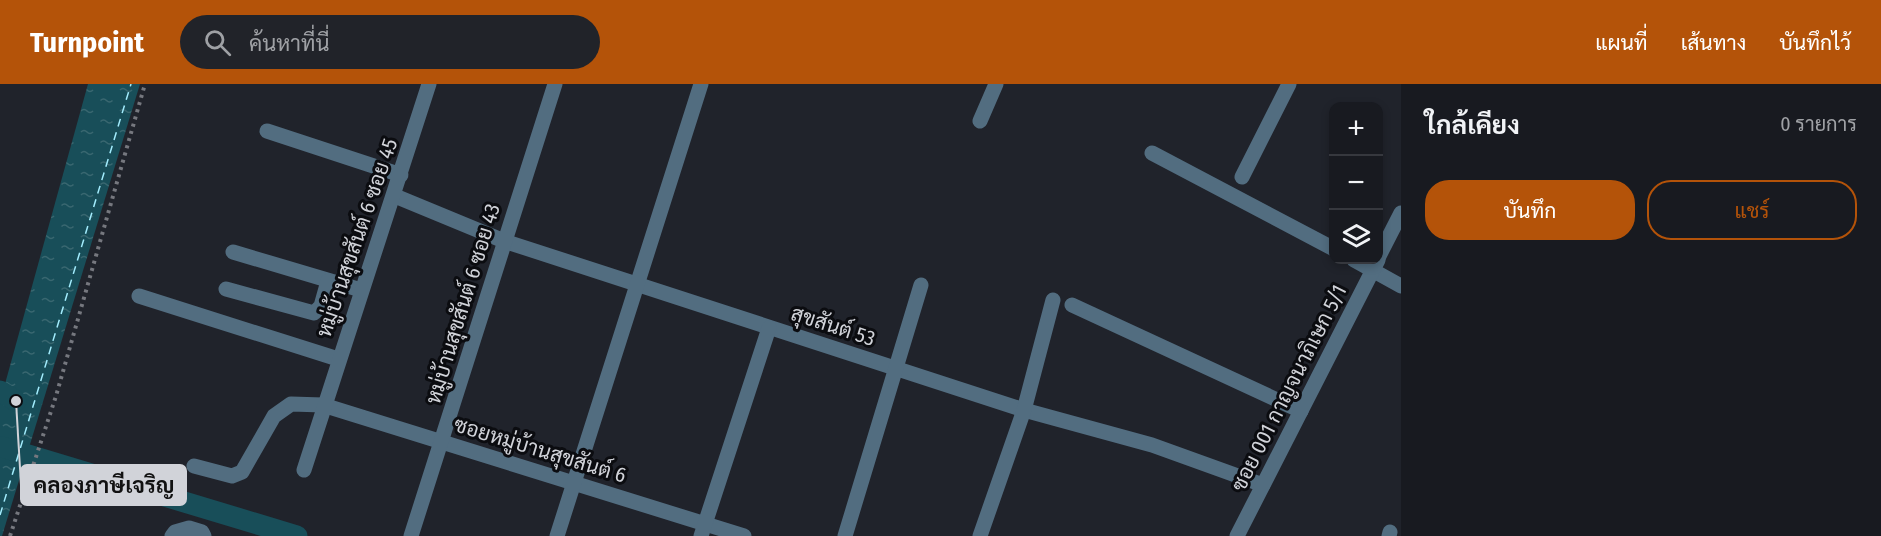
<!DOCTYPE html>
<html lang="th">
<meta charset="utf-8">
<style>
body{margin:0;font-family:"Fira Sans Condensed",Sarabun,sans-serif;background:#212329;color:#f1f3f6}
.controls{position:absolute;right:18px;top:18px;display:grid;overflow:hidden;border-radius:12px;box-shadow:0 3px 9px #0003}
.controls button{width:54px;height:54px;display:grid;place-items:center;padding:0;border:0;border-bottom:2px solid #36383e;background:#181a20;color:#f1f3f6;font:30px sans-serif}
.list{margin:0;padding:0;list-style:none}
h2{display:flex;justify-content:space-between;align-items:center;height:78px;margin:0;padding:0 24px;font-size:26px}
h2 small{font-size:20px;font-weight:400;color:#9fa1a5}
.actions{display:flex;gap:12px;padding:18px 24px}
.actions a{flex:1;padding:14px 0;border:2px solid #b45309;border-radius:24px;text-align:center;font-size:21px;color:#b45309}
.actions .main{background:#b45309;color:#fff}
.icon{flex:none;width:33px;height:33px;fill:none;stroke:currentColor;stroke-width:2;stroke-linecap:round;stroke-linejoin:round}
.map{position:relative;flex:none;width:1401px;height:452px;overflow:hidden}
header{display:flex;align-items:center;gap:36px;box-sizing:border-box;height:84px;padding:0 30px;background:#b45309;color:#fff}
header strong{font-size:28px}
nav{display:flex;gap:33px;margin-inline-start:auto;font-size:21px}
.search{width:420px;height:54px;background:#212329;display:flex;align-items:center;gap:15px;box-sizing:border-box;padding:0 21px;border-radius:33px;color:#9fa1a5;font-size:22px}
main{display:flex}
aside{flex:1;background:#181a20}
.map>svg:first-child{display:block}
.water{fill:url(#water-ripples)}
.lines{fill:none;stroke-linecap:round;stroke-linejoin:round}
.canal{stroke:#184e59;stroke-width:21}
.ferry{stroke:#a2ecfd;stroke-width:1.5;stroke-dasharray:8 6;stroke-linecap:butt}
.path{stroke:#76787f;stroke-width:4;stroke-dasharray:3 4.5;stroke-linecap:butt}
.minor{stroke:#526d80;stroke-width:15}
.labels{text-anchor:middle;stroke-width:6;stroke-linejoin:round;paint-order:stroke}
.street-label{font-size:21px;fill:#d1d3d9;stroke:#0b0c10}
.leader{fill:none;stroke:#d1d3d9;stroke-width:2}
.callout-dot{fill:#d1d3d9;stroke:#0b0c10;stroke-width:2}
.callout{fill:#d1d3d9;stroke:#d1d3d9;stroke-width:2}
.callout-label{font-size:22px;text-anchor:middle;font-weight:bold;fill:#111}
</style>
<header>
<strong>Turnpoint</strong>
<div class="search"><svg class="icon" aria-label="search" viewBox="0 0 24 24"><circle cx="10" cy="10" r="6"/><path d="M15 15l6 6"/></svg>ค้นหาที่นี่</div>
<nav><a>แผนที่</a><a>เส้นทาง</a><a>บันทึกไว้</a></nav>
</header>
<main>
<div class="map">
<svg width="1401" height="452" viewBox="0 0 1401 452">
<defs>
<pattern id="water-ripples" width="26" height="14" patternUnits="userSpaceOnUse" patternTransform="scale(1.5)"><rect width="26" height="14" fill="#184e59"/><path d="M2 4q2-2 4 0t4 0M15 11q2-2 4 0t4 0" fill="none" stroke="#396770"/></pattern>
</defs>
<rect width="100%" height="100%" fill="#20232b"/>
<path class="water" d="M88,0H140L2,452H0V318Z"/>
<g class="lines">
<g class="canal">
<path d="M0,307L16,317"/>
<path d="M2,363L297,452"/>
</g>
<path class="ferry" d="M0,431L131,0"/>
<path class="path" d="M10,452L56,312L145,0"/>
<g class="minor">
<path d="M980,37L996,0"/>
<path d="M267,47L401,91"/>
<path d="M1152,69L1334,165"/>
<path d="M1242,93L1289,0"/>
<path d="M395,112L504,157L1024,326L1152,361L1263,401"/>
<path d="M233,168L361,206"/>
<path d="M1378,174L1401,129"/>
<path d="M1354,176L1401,202"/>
<path d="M226,205L314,229L321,222L328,197"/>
<path d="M139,212L338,275"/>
<path d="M1072,221L1301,327"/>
<path d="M194,382L232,392L242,388L274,332L291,320L323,321L744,452"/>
<path d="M304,386L429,0"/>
<path d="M172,452L175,448L189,444L202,448L204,452"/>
<path d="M411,452L555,0"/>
<path d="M557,452L701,0"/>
<path d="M701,452L769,244"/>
<path d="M845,452L921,201"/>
<path d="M980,452L1024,326L1053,216"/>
<path d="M1237,452L1378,176"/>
<path d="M1389,452L1390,448"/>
</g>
</g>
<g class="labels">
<g class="street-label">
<text transform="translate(357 154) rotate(-71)" y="7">หมู่บ้านสุขสันต์ 6 ซอย 45</text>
<text transform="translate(463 220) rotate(-73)" y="7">หมู่บ้านสุขสันต์ 6 ซอย 43</text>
<text transform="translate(833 242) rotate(18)" y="7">สุขสันต์ 53</text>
<text transform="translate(1289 304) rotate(-63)" y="7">ซอย 001 กาญจนาภิเษก 5/1</text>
<text transform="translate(540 366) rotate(17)" y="7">ซอยหมู่บ้านสุขสันต์ 6</text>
</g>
</g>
<path class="leader" d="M16 317L21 401"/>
<circle class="callout-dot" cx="16" cy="317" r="6"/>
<rect class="callout" x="21" y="381" width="165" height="40" rx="6"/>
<g class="callout-label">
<text x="104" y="409">คลองภาษีเจริญ</text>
</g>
</svg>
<div class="controls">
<button>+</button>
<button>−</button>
<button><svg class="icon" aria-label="layers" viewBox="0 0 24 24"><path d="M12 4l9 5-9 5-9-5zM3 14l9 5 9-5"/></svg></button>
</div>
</div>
<aside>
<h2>ใกล้เคียง<small>0 รายการ</small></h2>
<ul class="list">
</ul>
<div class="actions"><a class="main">บันทึก</a><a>แชร์</a></div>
</aside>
</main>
